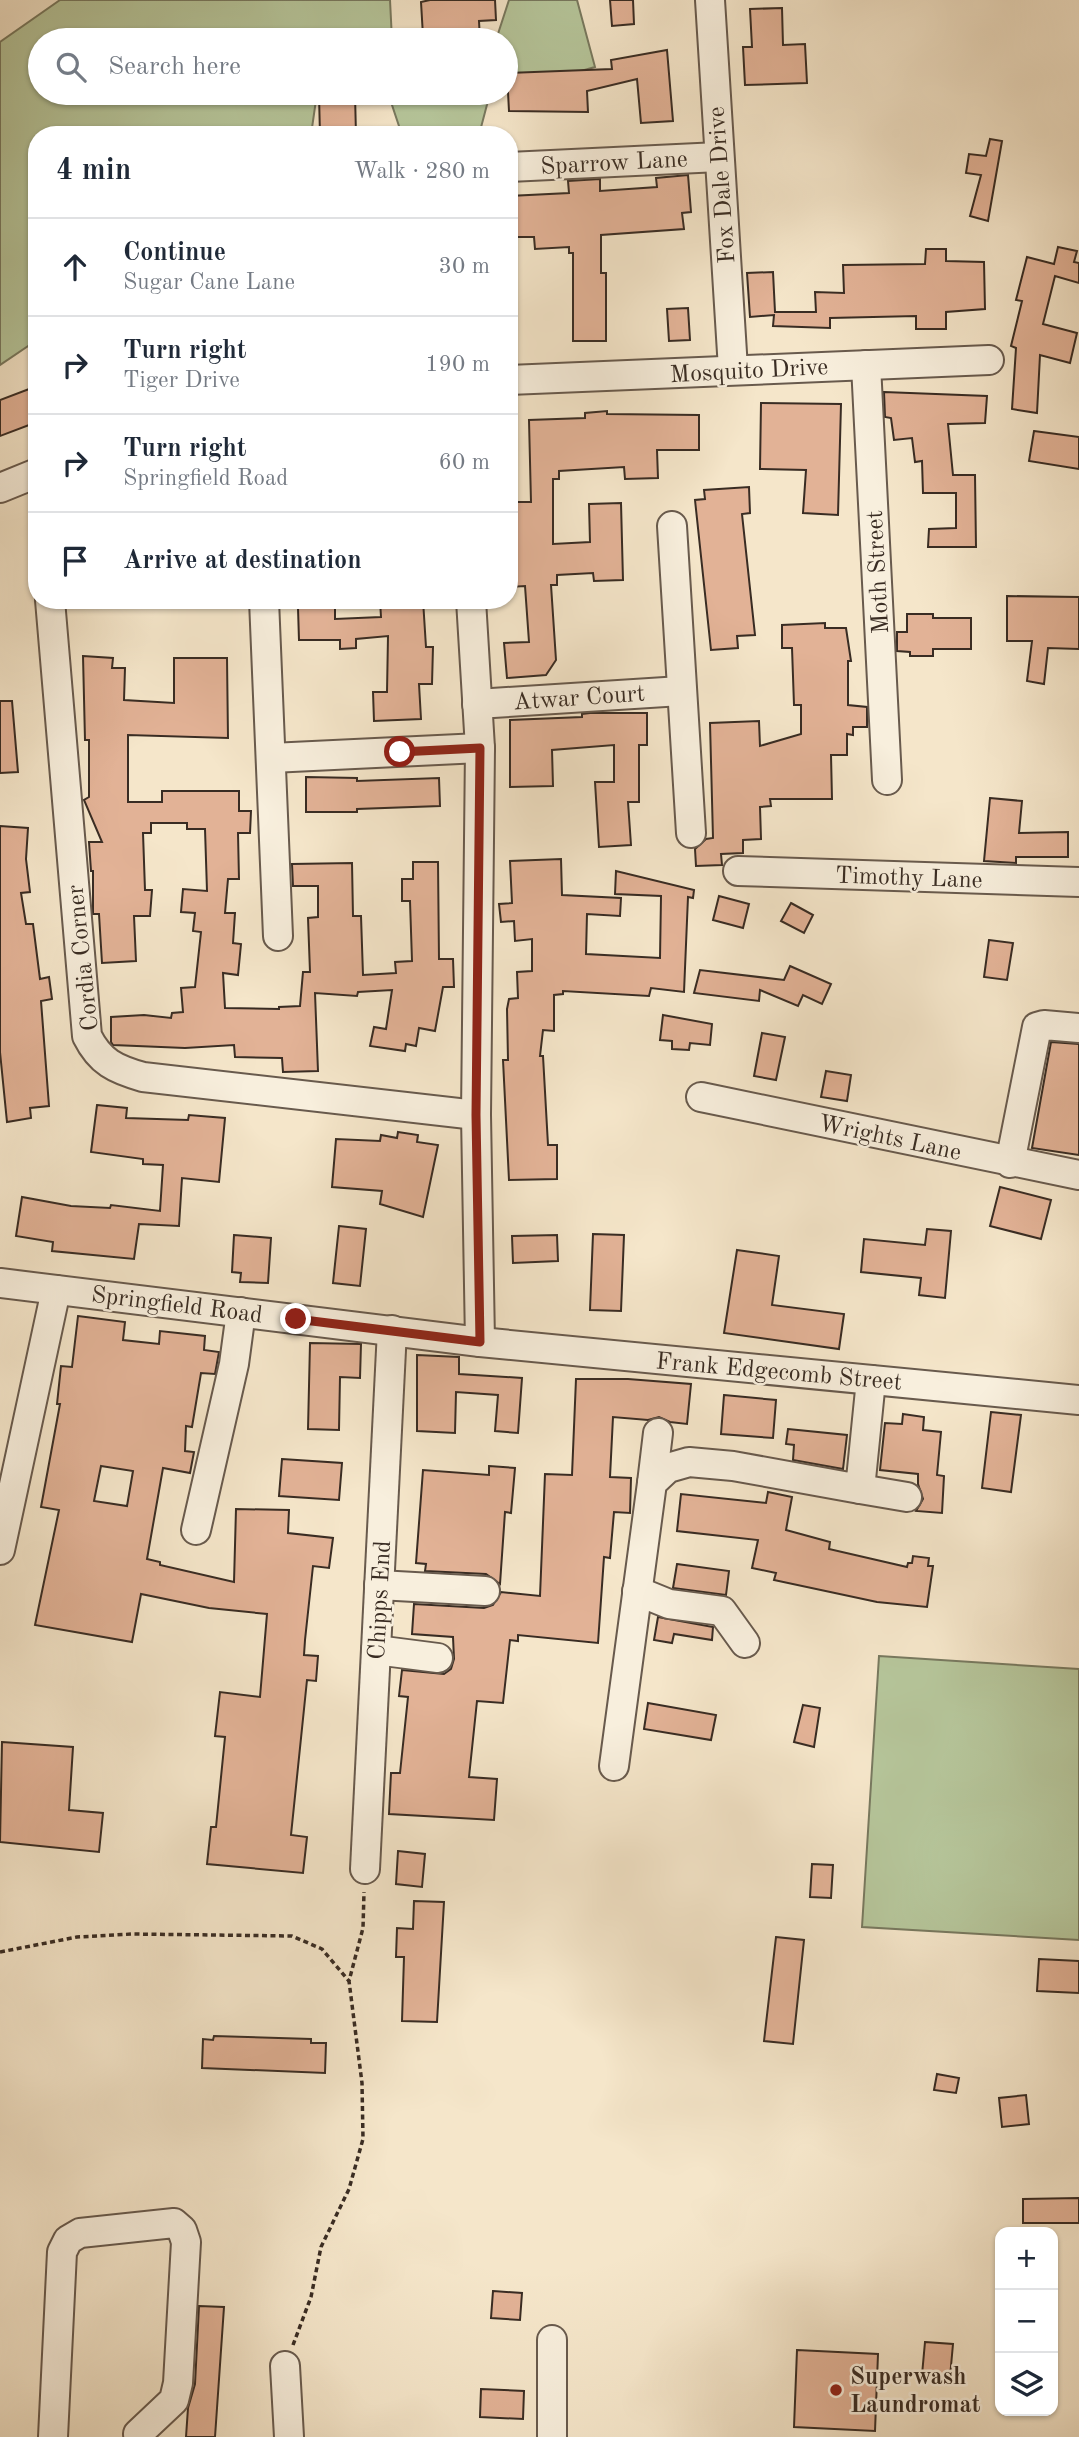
<!DOCTYPE html>
<meta charset="utf-8">
<style>
body{margin:0;font-family:"Old Standard TT",serif;background:#f6f6f7;color:#1f2937}
.controls{position:absolute;right:21px;bottom:21px;display:grid;overflow:hidden;border-radius:14px;box-shadow:0 2px 5px #0004}
.controls button{width:63px;height:63px;display:grid;place-items:center;padding:0;border:0;border-bottom:2px solid #e0e1e3;background:#fff;color:#1f2937;font:35px sans-serif}
.stop{position:absolute;width:21px;height:21px;margin:-16px;border:5px solid #8f2418;border-radius:50%;background:#fff}
.stop.end{background:#8f2418;border-color:#fff;box-shadow:0 2px 7px #0008}
.list{margin:0;padding:0;list-style:none}
h2{display:flex;justify-content:space-between;align-items:center;height:91px;margin:0;padding:0 28px;font-size:30px}
h2 small{font-size:23px;font-weight:400;color:#747a83}
.list li{display:grid;grid-template-columns:46px 1fr auto;gap:21px;align-items:center;box-sizing:border-box;height:98px;padding:0 28px;border-top:2px solid #e0e1e3}
.list b{display:block;font-size:26px;white-space:nowrap}
.list p{margin:0;font-size:23px;white-space:nowrap;color:#747a83}
.list em{font-size:23px;font-style:normal;color:#747a83}
.icon{flex:none;width:38px;height:38px;fill:none;stroke:currentColor;stroke-width:2;stroke-linecap:round;stroke-linejoin:round}
.map{position:relative;flex:none;width:1079px;height:2437px;overflow:hidden}
.search{position:absolute;background:#fff;box-shadow:0 2px 5px #0004;left:28px;top:28px;width:490px;height:77px;display:flex;align-items:center;gap:18px;box-sizing:border-box;padding:0 24px;border-radius:38px;color:#747a83;font-size:26px}
.panel{position:absolute;background:#fff;box-shadow:0 2px 5px #0004;left:28px;top:126px;width:490px;height:483px;border-radius:28px}
.map>svg:first-child{display:block}
.green{fill:#b6c69b;stroke:#78795f;stroke-width:2}
.building{fill:#e2b296;stroke:#392c23;stroke-width:2;fill-rule:evenodd}
.lines{fill:none;stroke-linecap:round;stroke-linejoin:round}
.minor-casing{stroke:#685a4d;stroke-width:32}
.path{stroke:#392c23;stroke-width:3.5;stroke-dasharray:5 3.5;stroke-linecap:butt}
.minor{stroke:#f8efdd;stroke-width:28}
.route{stroke:#8f2418;stroke-width:9}
.poi-dot{fill:#8f2418;stroke:#f8efdd;stroke-width:2.5}
.labels{text-anchor:middle;stroke-width:5;stroke-linejoin:round;paint-order:stroke}
.street-label{font-size:24px;fill:#392c23;stroke:#f8efdd}
.poi-label{font-size:24px;font-weight:bold;fill:#392c23;stroke:#f8efdd;text-anchor:start}
</style>
<div class="map">
<svg width="1079" height="2437" viewBox="0 0 1079 2437">
<rect width="100%" height="100%" fill="#f5e6ca"/>
<filter id="stains"><feTurbulence type="fractalNoise" baseFrequency=".00286" numOctaves="4"/><feColorMatrix values="0 0 0 0 .2 0 0 0 0 .09 0 0 0 0 .02 0 0 0 .5 -.17"/></filter>
<radialGradient id="worn" r=".72"><stop offset=".6" stop-color="#630" stop-opacity="0"/><stop offset="1" stop-color="#630" stop-opacity=".3"/></radialGradient>
<g class="green">
<path d="M60,0H390L392,40H40V93H317L311,135H37V340L0,365V42Z"/>
<path d="M509,0H577L595,67L506,92V40H496Z"/>
<path d="M388,93H503L489,97L479,135H402Z"/>
<path d="M879,1656L1079,1669V1940L862,1927Z"/>
</g>
<g class="building">
<path d="M430,0H495L496,20L479,21L480,40H462L461,33L423,36L421,2Z"/>
<path d="M610,0H633L634,24L612,26Z"/>
<path d="M782,8L783,45L805,44L807,83L745,85L743,47H752L750,9Z"/>
<path d="M667,50L673,121L641,123L637,79L587,91L588,112L509,111L507,73L612,69L611,60Z"/>
<path d="M355,94L356,135H320L319,95Z"/>
<path d="M990,139L1002,141L988,221L970,216L981,175L966,173L969,154L986,156Z"/>
<path d="M688,175L691,212L682,213L684,229L601,235V273H606V341H573V253H569V247L535,249L534,237H509V196L569,193L568,181L600,179V191L657,187L656,178Z"/>
<path d="M1058,247L1077,251L1074,262L1079,263V283L1055,276L1043,324L1077,333L1070,363L1040,355L1037,413L1012,409L1016,348L1011,346L1022,301L1016,300L1027,257L1054,264Z"/>
<path d="M926,249H946V261L984,262L985,309L946,312V329H916V316L830,318V328L773,326L774,315L750,317L747,273L773,272L775,312H816L815,292L844,293L843,265L925,264Z"/>
<path d="M688,308L690,340L669,341L667,309Z"/>
<path d="M37,386V422L0,436V400Z"/>
<path d="M884,392L987,396L985,423L948,424L953,475H975L976,547H928L929,529L956,528V493H923L922,461L915,462L912,438L894,440L891,418L885,417Z"/>
<path d="M761,403L841,404L838,515L803,513L806,470L760,469Z"/>
<path d="M607,411V414L699,415V450H657L658,478L625,479L624,467L559,471V479H553V544L590,542L589,504L621,503L623,580L594,581L593,573L557,575V585H551L556,660L546,675L507,678L504,643L529,642L525,586L509,587V502H531L529,420L585,418V413Z"/>
<path d="M1034,431L1079,437V469L1029,461Z"/>
<path d="M749,487L750,513L742,514L755,635L737,636L738,648L711,650L695,500L705,499L704,490Z"/>
<path d="M1007,596L1079,597V649L1048,648L1044,684L1027,681L1032,641H1007Z"/>
<path d="M380,600H423L426,647H433L432,684H419L421,719L374,721L373,692H387L388,636L356,639V648L340,649V640H299L298,608L335,607V619L381,617Z"/>
<path d="M907,614H933V618H971V649H933V656H910V652L897,651V632H907Z"/>
<path d="M825,623V628H846L851,661H848V705L867,707V727H853V735L847,734V755H831L832,799H770L771,806L760,807L761,839L743,840V853L721,854L722,865L696,866L695,849L706,839L713,838L710,723L759,721L760,746L801,734V705H794L792,648H782V625Z"/>
<path d="M83,656L113,658L112,668H125L124,700L174,703V658H227L228,738L128,735V802H162V791H239V811H251L250,833H238L239,879H228L225,913H235L233,943L241,944L238,975L223,973L225,1008L279,1009V1007L300,1006L303,972H310L308,918L318,917V886H293L292,864L352,863L353,916H361L363,975L396,973L395,962L412,961L410,901H402V879H413V862H438L439,959H453L454,987H443L435,1031L419,1028L416,1046L406,1044L405,1051L370,1046L374,1027L386,1029L392,990L358,992L357,996L315,993L318,1071L283,1072L282,1058L235,1057L234,1045L185,1048L113,1045L111,1042V1017L144,1015L171,1018L172,1013L183,1012L181,988L195,987L201,932L193,931L195,913L181,912L183,889L207,891L205,829H187V823H151V833H143L145,890H152L150,916H134L136,961L102,963L99,914H93V871H91L89,842H102L84,800L89,797V740H85Z"/>
<path d="M0,701H12L18,772L0,773Z"/>
<path d="M590,713H647V745H639V802H628L631,845L599,847L595,782H614V745L552,750L553,786L510,787V720L582,717V714Z"/>
<path d="M306,777L357,778V781L439,778L440,806L357,809V812H306Z"/>
<path d="M990,798L1022,801L1019,833L1068,832V857H1016V863L984,861Z"/>
<path d="M0,826L28,828L26,859L30,892L21,893L26,924H33L40,979L49,977L52,999L41,1001L49,1106L30,1108L31,1118L7,1122L0,1052Z"/>
<path d="M561,859L562,895L621,898L620,916L587,914L586,954L660,958L661,896L615,894L616,871L694,890L693,898L688,897L684,992L651,988L649,996L563,991V994L554,995V1031L543,1030L540,1056H543L548,1145H557V1179L509,1180L503,1060H508L507,1009L509,999L518,998L517,972L532,971V939L515,941L514,921L501,922L499,904L512,903L510,861Z"/>
<path d="M719,896L749,904L743,928L713,920Z"/>
<path d="M791,903L813,915L804,933L781,921Z"/>
<path d="M989,940L1013,943L1007,980L984,977Z"/>
<path d="M790,966L831,984L822,1004L803,995L798,1006L760,990L759,1001L694,993L700,970L784,980Z"/>
<path d="M663,1015L712,1024L710,1045L690,1043L689,1050L672,1049V1041L660,1040Z"/>
<path d="M762,1033L785,1037L776,1080L754,1076Z"/>
<path d="M1051,1042L1079,1044V1155L1032,1148Z"/>
<path d="M826,1071L851,1075L847,1101L821,1097Z"/>
<path d="M97,1105L127,1108L126,1118L188,1120L189,1115L225,1118L219,1182L182,1178L179,1226L139,1224L134,1259L52,1251L53,1242L16,1236L22,1197L71,1206L110,1208L111,1205L160,1211L163,1165L143,1164V1159L91,1152Z"/>
<path d="M398,1132L418,1135L417,1142L438,1145L423,1217L380,1204L382,1191L332,1187L336,1139L380,1141L381,1135L397,1138Z"/>
<path d="M1000,1187L1051,1200L1041,1239L990,1226Z"/>
<path d="M339,1226L366,1229L360,1286L333,1283Z"/>
<path d="M927,1229L951,1231L945,1298L919,1295L921,1278L861,1272L864,1239L925,1245Z"/>
<path d="M593,1234L624,1235L621,1311L590,1310Z"/>
<path d="M234,1235L271,1238L268,1283L240,1282L241,1273L232,1272Z"/>
<path d="M557,1235L558,1261L513,1263L512,1236Z"/>
<path d="M737,1250L779,1256L772,1305L844,1314L839,1349L724,1333Z"/>
<path d="M78,1316L125,1322L123,1340L159,1344L160,1331L205,1336L204,1350L219,1352L215,1374L201,1373L192,1427L186,1426L185,1451L194,1452L190,1473L163,1468L147,1559L160,1562V1565L234,1582L236,1509L289,1510L288,1533L333,1538L329,1568L313,1566L305,1640L304,1655L318,1656L316,1681L307,1680L291,1835L307,1837L303,1873L207,1864L211,1827H216L225,1737L215,1736L220,1692L260,1697L267,1614L209,1608L141,1594L132,1642L35,1625L59,1510L41,1507L60,1404H57L61,1366L72,1367ZM101,1466L133,1471L127,1506L94,1501Z"/>
<path d="M310,1343L361,1344L360,1378L340,1377L339,1430L308,1429Z"/>
<path d="M417,1355L459,1357V1374L522,1378L518,1433L495,1431L498,1395L456,1392L455,1433L417,1431Z"/>
<path d="M576,1379H628L691,1384L687,1424L670,1422L659,1417L648,1420L613,1417L610,1477L631,1478L630,1513L614,1512L610,1558L604,1557L598,1643L518,1635V1641L510,1640L503,1703L477,1701L469,1777L497,1779L494,1820L389,1814L391,1773H400L408,1697L399,1696L402,1670L444,1674L451,1669L454,1659L453,1637L412,1634L414,1604L484,1608L493,1605L501,1592L540,1596L545,1474L572,1475Z"/>
<path d="M724,1395L776,1400L773,1438L721,1434Z"/>
<path d="M991,1412L1021,1415L1011,1492L982,1488Z"/>
<path d="M903,1414L924,1417L923,1430L941,1432L937,1475L944,1476L942,1513L916,1511L923,1499L918,1484V1474L880,1470L885,1423L902,1424Z"/>
<path d="M788,1429L847,1435L843,1469L793,1460L794,1445L786,1444Z"/>
<path d="M282,1459L342,1463L339,1500L279,1496Z"/>
<path d="M489,1466L515,1468L511,1513L505,1512L500,1584L486,1574L425,1571L426,1564L416,1563L423,1470L489,1475Z"/>
<path d="M768,1492L792,1497L786,1530L830,1542L829,1549L907,1567L908,1563H912L913,1556L929,1558L928,1566H933L927,1607L877,1602L774,1580L776,1573L752,1568L758,1540L677,1531L681,1494L766,1503Z"/>
<path d="M677,1564L729,1571L726,1595L673,1588Z"/>
<path d="M658,1617L713,1627L712,1640L674,1634L672,1643L654,1640Z"/>
<path d="M648,1703L716,1715L711,1740L644,1729Z"/>
<path d="M803,1705L820,1708L814,1747L794,1742Z"/>
<path d="M2,1742L73,1747L69,1810L103,1813L99,1852L0,1842Z"/>
<path d="M398,1851L425,1854L422,1887L396,1884Z"/>
<path d="M812,1864L833,1865L831,1898L810,1897Z"/>
<path d="M414,1901L444,1902L437,2022L402,2021L404,1957H396L397,1928L413,1929Z"/>
<path d="M776,1937L804,1940L793,2044L764,2041Z"/>
<path d="M1039,1959L1079,1961V1993L1037,1991Z"/>
<path d="M214,2036L311,2039V2043H326L325,2073L202,2068L203,2039L213,2040Z"/>
<path d="M937,2074L959,2078L956,2093L934,2090Z"/>
<path d="M1026,2095L1029,2124L1002,2127L999,2098Z"/>
<path d="M1079,2198V2223H1023V2199Z"/>
<path d="M493,2291L522,2293L520,2320L491,2318Z"/>
<path d="M199,2306L224,2307L215,2437H186L188,2408L195,2384Z"/>
<path d="M925,2342L953,2344L950,2377L922,2375Z"/>
<path d="M797,2350L878,2354L875,2431L794,2427Z"/>
<path d="M481,2389L524,2391L523,2419L480,2417Z"/>
</g>
<g class="lines">
<defs>
<g id="minor">
<path d="M710,0L733,369"/>
<path d="M509,167L719,157"/>
<path d="M866,365L887,780"/>
<path d="M509,380L989,360"/>
<path d="M0,488L37,473"/>
<path d="M672,526L691,833"/>
<path d="M50,600L87,1036C100,1062 115,1069 143,1077L476,1115"/>
<path d="M264,600L278,936"/>
<path d="M471,600L480,748L476,1115L480,1342"/>
<path d="M477,704L681,691"/>
<path d="M271,758L480,748"/>
<path d="M738,871L1079,882"/>
<path d="M701,1097L1079,1175"/>
<path d="M1010,1163L1037,1027L1044,1025L1079,1028"/>
<path d="M0,1283L480,1342L1079,1400"/>
<path d="M652,1483L658,1433"/>
<path d="M860,1489L907,1497"/>
<path d="M196,1530L234,1364L241,1312"/>
<path d="M0,1550L56,1290"/>
<path d="M379,1585L485,1591"/>
<path d="M637,1591L669,1604L722,1611L745,1643"/>
<path d="M376,1650L438,1658"/>
<path d="M614,1766L652,1483L668,1468L689,1462L733,1466L860,1489L871,1380"/>
<path d="M365,1869L392,1330"/>
<path d="M552,2340V2437"/>
<path d="M285,2366L289,2437"/>
<path d="M53,2437L62,2252L68,2240L80,2233L174,2223L182,2230L186,2242L178,2383L174,2400L138,2434"/>
</g>
</defs>
<use href="#minor" class="minor-casing"/>
<g class="path">
<path d="M0,1952L77,1937L133,1934L292,1936L322,1949L349,1981"/>
<path d="M293,2345L311,2297L321,2247L349,2189L363,2139L362,2083L349,1981L363,1928L364,1892"/>
</g>
<use href="#minor" class="minor"/>
</g>
<g class="lines">
<path class="route" d="M296,1319L480,1342L476,1115L480,748L400,752"/>
</g>
<circle class="poi-dot" cx="836" cy="2390" r="7"/>
<g class="labels">
<g class="street-label">
<text transform="translate(614 162) rotate(-3)" y="8">Sparrow Lane</text>
<text transform="translate(721 185) rotate(-94)" y="8">Fox Dale Drive</text>
<text transform="translate(749 370) rotate(-3)" y="8">Mosquito Drive</text>
<text transform="translate(877 572) rotate(-93)" y="8">Moth Street</text>
<text transform="translate(579 697) rotate(-4)" y="8">Atwar Court</text>
<text transform="translate(909 877) rotate(2)" y="8">Timothy Lane</text>
<text transform="translate(82 958) rotate(-96)" y="8">Cordia Corner</text>
<text transform="translate(890 1137) rotate(12)" y="8">Wrights Lane</text>
<text transform="translate(177 1304) rotate(7)" y="8">Springfield Road</text>
<text transform="translate(779 1371) rotate(5)" y="8">Frank Edgecomb Street</text>
<text transform="translate(379 1600) rotate(-87)" y="8">Chipps End</text>
</g>
<g class="poi-label">
<text x="850" y="2384">Superwash<tspan x="850" dy="28">Laundromat</tspan></text>
</g>
</g>
<rect width="100%" height="100%" filter="url(#stains)"/>
<rect width="100%" height="100%" fill="url(#worn)"/>
</svg>
<div class="controls">
<button>+</button>
<button>−</button>
<button><svg class="icon" aria-label="layers" viewBox="0 0 24 24"><path d="M12 4l9 5-9 5-9-5zM3 14l9 5 9-5"/></svg></button>
</div>
<div class="stop" style="left:400px;top:752px"></div>
<div class="stop end" style="left:296px;top:1319px"></div>
<div class="search"><svg class="icon" aria-label="search" viewBox="0 0 24 24"><circle cx="10" cy="10" r="6"/><path d="M15 15l6 6"/></svg>Search here</div>
<section class="panel">
<h2>4 min<small>Walk · 280 m</small></h2>
<ul class="list">
<li><svg class="icon" aria-label="ahead" viewBox="0 0 24 24"><path d="M12 20V5M6 11l6-6 6 6"/></svg><div><b>Continue</b><p>Sugar Cane Lane</p></div><em>30 m</em></li>
<li><svg class="icon" aria-label="right" viewBox="0 0 24 24"><path d="M7 20v-9h11M14 6l5 5-5 5"/></svg><div><b>Turn right</b><p>Tiger Drive</p></div><em>190 m</em></li>
<li><svg class="icon" aria-label="right" viewBox="0 0 24 24"><path d="M7 20v-9h11M14 6l5 5-5 5"/></svg><div><b>Turn right</b><p>Springfield Road</p></div><em>60 m</em></li>
<li><svg class="icon" aria-label="arrive" viewBox="0 0 24 24"><path d="M6 21V4h12l-3 4 3 4H6"/></svg><div><b>Arrive at destination</b></div></li>
</ul>
</section>
</div>
